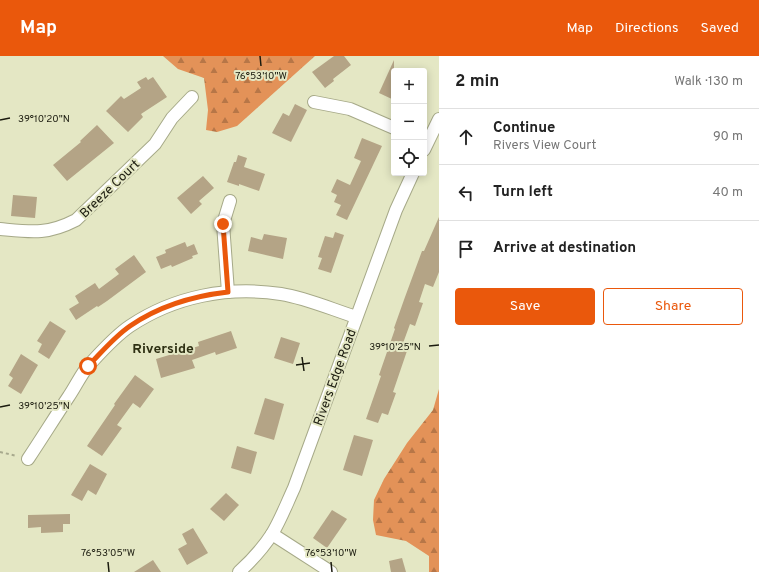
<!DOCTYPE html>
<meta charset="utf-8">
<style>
body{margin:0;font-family:Overpass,sans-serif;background:#f2f2f2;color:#222}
.controls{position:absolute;right:12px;top:12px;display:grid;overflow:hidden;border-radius:4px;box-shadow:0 2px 10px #0003}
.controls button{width:36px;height:36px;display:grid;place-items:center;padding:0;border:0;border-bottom:1px solid #e0e0e0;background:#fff;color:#222;font:20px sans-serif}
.stop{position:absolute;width:12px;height:12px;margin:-9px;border:3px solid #ea580c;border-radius:50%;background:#fff}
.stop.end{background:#ea580c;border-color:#fff;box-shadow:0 1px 4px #0008}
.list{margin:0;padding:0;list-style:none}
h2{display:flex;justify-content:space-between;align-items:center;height:52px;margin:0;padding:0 16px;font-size:17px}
h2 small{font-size:13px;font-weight:400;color:#767676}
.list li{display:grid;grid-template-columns:26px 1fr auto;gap:12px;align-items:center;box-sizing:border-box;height:56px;padding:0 16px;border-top:1px solid #e0e0e0}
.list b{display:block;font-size:15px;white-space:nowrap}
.list p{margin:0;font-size:13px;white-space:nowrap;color:#767676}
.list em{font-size:13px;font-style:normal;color:#767676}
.actions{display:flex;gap:8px;padding:12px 16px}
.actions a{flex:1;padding:9px 0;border:1px solid #ea580c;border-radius:4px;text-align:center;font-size:14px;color:#ea580c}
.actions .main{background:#ea580c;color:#fff}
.icon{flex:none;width:22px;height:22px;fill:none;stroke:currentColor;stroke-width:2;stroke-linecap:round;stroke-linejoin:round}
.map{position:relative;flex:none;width:439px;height:516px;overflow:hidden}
header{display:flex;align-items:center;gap:24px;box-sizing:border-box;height:56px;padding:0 20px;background:#ea580c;color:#fff}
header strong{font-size:19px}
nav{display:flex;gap:22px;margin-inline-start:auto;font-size:14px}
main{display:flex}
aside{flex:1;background:#fff}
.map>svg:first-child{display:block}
.forest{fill:url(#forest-firs)}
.building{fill:#b4a486}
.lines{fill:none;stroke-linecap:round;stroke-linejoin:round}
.minor-casing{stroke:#a6a988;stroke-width:14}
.path{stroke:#a7a98d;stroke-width:2;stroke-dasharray:3 3;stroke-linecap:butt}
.minor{stroke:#fff;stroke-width:12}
.route{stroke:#ea580c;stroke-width:5}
.ticks{fill:none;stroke:#1b1b0f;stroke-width:1.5}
.labels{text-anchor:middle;stroke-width:4;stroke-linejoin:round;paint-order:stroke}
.street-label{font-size:13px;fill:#1b1b0f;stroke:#e4e7c4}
.neighbourhood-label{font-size:14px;font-weight:bold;fill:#2e3013;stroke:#e4e7c4}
.ticks-label{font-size:10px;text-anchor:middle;fill:#1b1b0f;stroke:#e4e7c4;stroke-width:4;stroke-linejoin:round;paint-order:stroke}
</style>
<header>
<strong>Map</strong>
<nav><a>Map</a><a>Directions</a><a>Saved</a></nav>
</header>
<main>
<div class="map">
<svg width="439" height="516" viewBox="0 0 439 516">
<defs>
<pattern id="forest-firs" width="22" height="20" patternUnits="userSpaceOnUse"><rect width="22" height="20" fill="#e39258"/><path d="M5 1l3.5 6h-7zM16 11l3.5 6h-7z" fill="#b77647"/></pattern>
</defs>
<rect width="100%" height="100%" fill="#e4e7c4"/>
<g class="forest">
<path d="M163,0H315L237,70L217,76L206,74L208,54L204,22L178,13Z"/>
<path d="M439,333V516H429V500L406,485L376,479L373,464L374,444L384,423L407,387L433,354Z"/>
</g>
<g class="building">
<path d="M334,0H344L351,9L333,23L334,25L325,32L312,16Z"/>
<path d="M394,4V44L379,37Z"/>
<path d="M146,21L148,24L153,21L167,41L141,58L143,61L128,76L106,55L121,40L124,43L141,32L137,26Z"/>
<path d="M295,48L307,54L291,86L272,77L283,57L289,60Z"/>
<path d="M97,69L114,87L67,125L53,109L81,86L80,85Z"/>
<path d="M362,82L382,90L347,164L336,159L341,149L334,146L337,139L331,136L337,123L350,129L361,105L354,102Z"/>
<path d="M238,99L247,102L244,111L265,118L259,135L239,128V130L227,126L234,106H236Z"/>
<path d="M203,120L214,132L199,145L202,148L191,158L177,142Z"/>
<path d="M13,139L37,141L35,162L11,160Z"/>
<path d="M439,161V216L433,231L425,228L419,246L423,247L415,270L410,268L402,290L408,292L393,336L396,337L388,359L382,357L378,367L366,363L381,320L379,319L395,273L394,272L405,241L422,195H424Z"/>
<path d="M335,176L344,179L331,217L318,213L322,202L318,201L325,180L333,182Z"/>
<path d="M264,178L287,182L283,203L248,195L251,181L262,184Z"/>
<path d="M185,186L187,191L194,188L198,198L192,200L193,202L172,211L171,209L161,213L156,201L166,197L165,194Z"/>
<path d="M134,199L146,216L107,245L98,251L97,250L76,264L69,253L79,247L75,240L95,227L99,233L119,218L115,213Z"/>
<path d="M50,265L66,275L49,303L38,296L42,288L37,285Z"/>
<path d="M231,275L237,292L216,299L215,296L192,304L195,312L161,322L156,303L199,290L198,286Z"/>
<path d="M281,281L300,287L293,308L274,302Z"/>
<path d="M21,298L38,309L21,338L8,330L13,322L9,319Z"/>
<path d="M135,319L154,333L140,352L133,347L117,369L122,372L102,400L87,390L115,349L114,348Z"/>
<path d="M265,342L284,348L274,384L254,378Z"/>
<path d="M354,379L373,384L362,420L343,414Z"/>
<path d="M237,390L257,396L251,418L231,412Z"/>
<path d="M90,408L107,418L96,439L88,434L82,445L71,439Z"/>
<path d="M226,437L239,449L224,465L210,453Z"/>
<path d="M332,454L347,463L327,492L313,482Z"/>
<path d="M70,458V468H63V476L41,477V471L28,472V459Z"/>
<path d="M193,472L208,497L187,509L178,493L187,488L182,478Z"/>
<path d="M402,502L406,516H391L389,505Z"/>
<path d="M153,504L161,516H134Z"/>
</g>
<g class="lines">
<defs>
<g id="minor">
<path d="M314,46L350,53L394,72"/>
<path d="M424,94L439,63"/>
<path d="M0,173C31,176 47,179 76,164L155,88L172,62L192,41"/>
<path d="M228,236L223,168L230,145"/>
<path d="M28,403C42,382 55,361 69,340C76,330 81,318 89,309C101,296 115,280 130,270C175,240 228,230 281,238C306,242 331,253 356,261"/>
<path d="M272,478L331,516"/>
<path d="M239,516C251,505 263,492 272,478C281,463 287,447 294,432L396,154L413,117"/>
</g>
</defs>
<use href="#minor" class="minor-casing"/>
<path class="path" d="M0,396L17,400"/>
<use href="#minor" class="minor"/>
</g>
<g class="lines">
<path class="route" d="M88,310C101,297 114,281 130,270C159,250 193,240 228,236L223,168"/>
</g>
<path class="ticks" d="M260,0L261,10M0,64L10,62M429,290L439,289M302,301L304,315M296,309L310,307M0,351L10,349M108,506L109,516M331,506L332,516"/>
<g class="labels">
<g class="street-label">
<text transform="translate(109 132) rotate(-44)" y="5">Breeze Court</text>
<text transform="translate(334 321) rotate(-70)" y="5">Rivers Edge Road</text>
</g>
<g class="neighbourhood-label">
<text x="163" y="297">Riverside</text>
</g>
</g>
<g class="ticks-label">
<text x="261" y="23">76°53'10"W</text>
<text x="44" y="66">39°10'20"N</text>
<text x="395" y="294">39°10'25"N</text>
<text x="44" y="353">39°10'25"N</text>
<text x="108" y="500">76°53'05"W</text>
<text x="331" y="500">76°53'10"W</text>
</g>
</svg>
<div class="controls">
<button>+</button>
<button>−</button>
<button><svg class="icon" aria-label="locate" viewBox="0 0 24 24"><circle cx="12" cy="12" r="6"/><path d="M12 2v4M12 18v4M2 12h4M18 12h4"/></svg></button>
</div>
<div class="stop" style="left:88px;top:310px"></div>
<div class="stop end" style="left:223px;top:168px"></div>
</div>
<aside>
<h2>2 min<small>Walk · 130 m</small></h2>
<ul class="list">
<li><svg class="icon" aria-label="ahead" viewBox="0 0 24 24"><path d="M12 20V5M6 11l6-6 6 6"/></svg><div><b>Continue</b><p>Rivers View Court</p></div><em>90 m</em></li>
<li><svg class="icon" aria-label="left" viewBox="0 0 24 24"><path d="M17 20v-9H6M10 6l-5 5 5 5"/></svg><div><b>Turn left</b></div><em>40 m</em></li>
<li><svg class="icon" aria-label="arrive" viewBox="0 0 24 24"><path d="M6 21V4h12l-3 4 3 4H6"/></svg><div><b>Arrive at destination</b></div></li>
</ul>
<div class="actions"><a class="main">Save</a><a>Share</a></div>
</aside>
</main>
